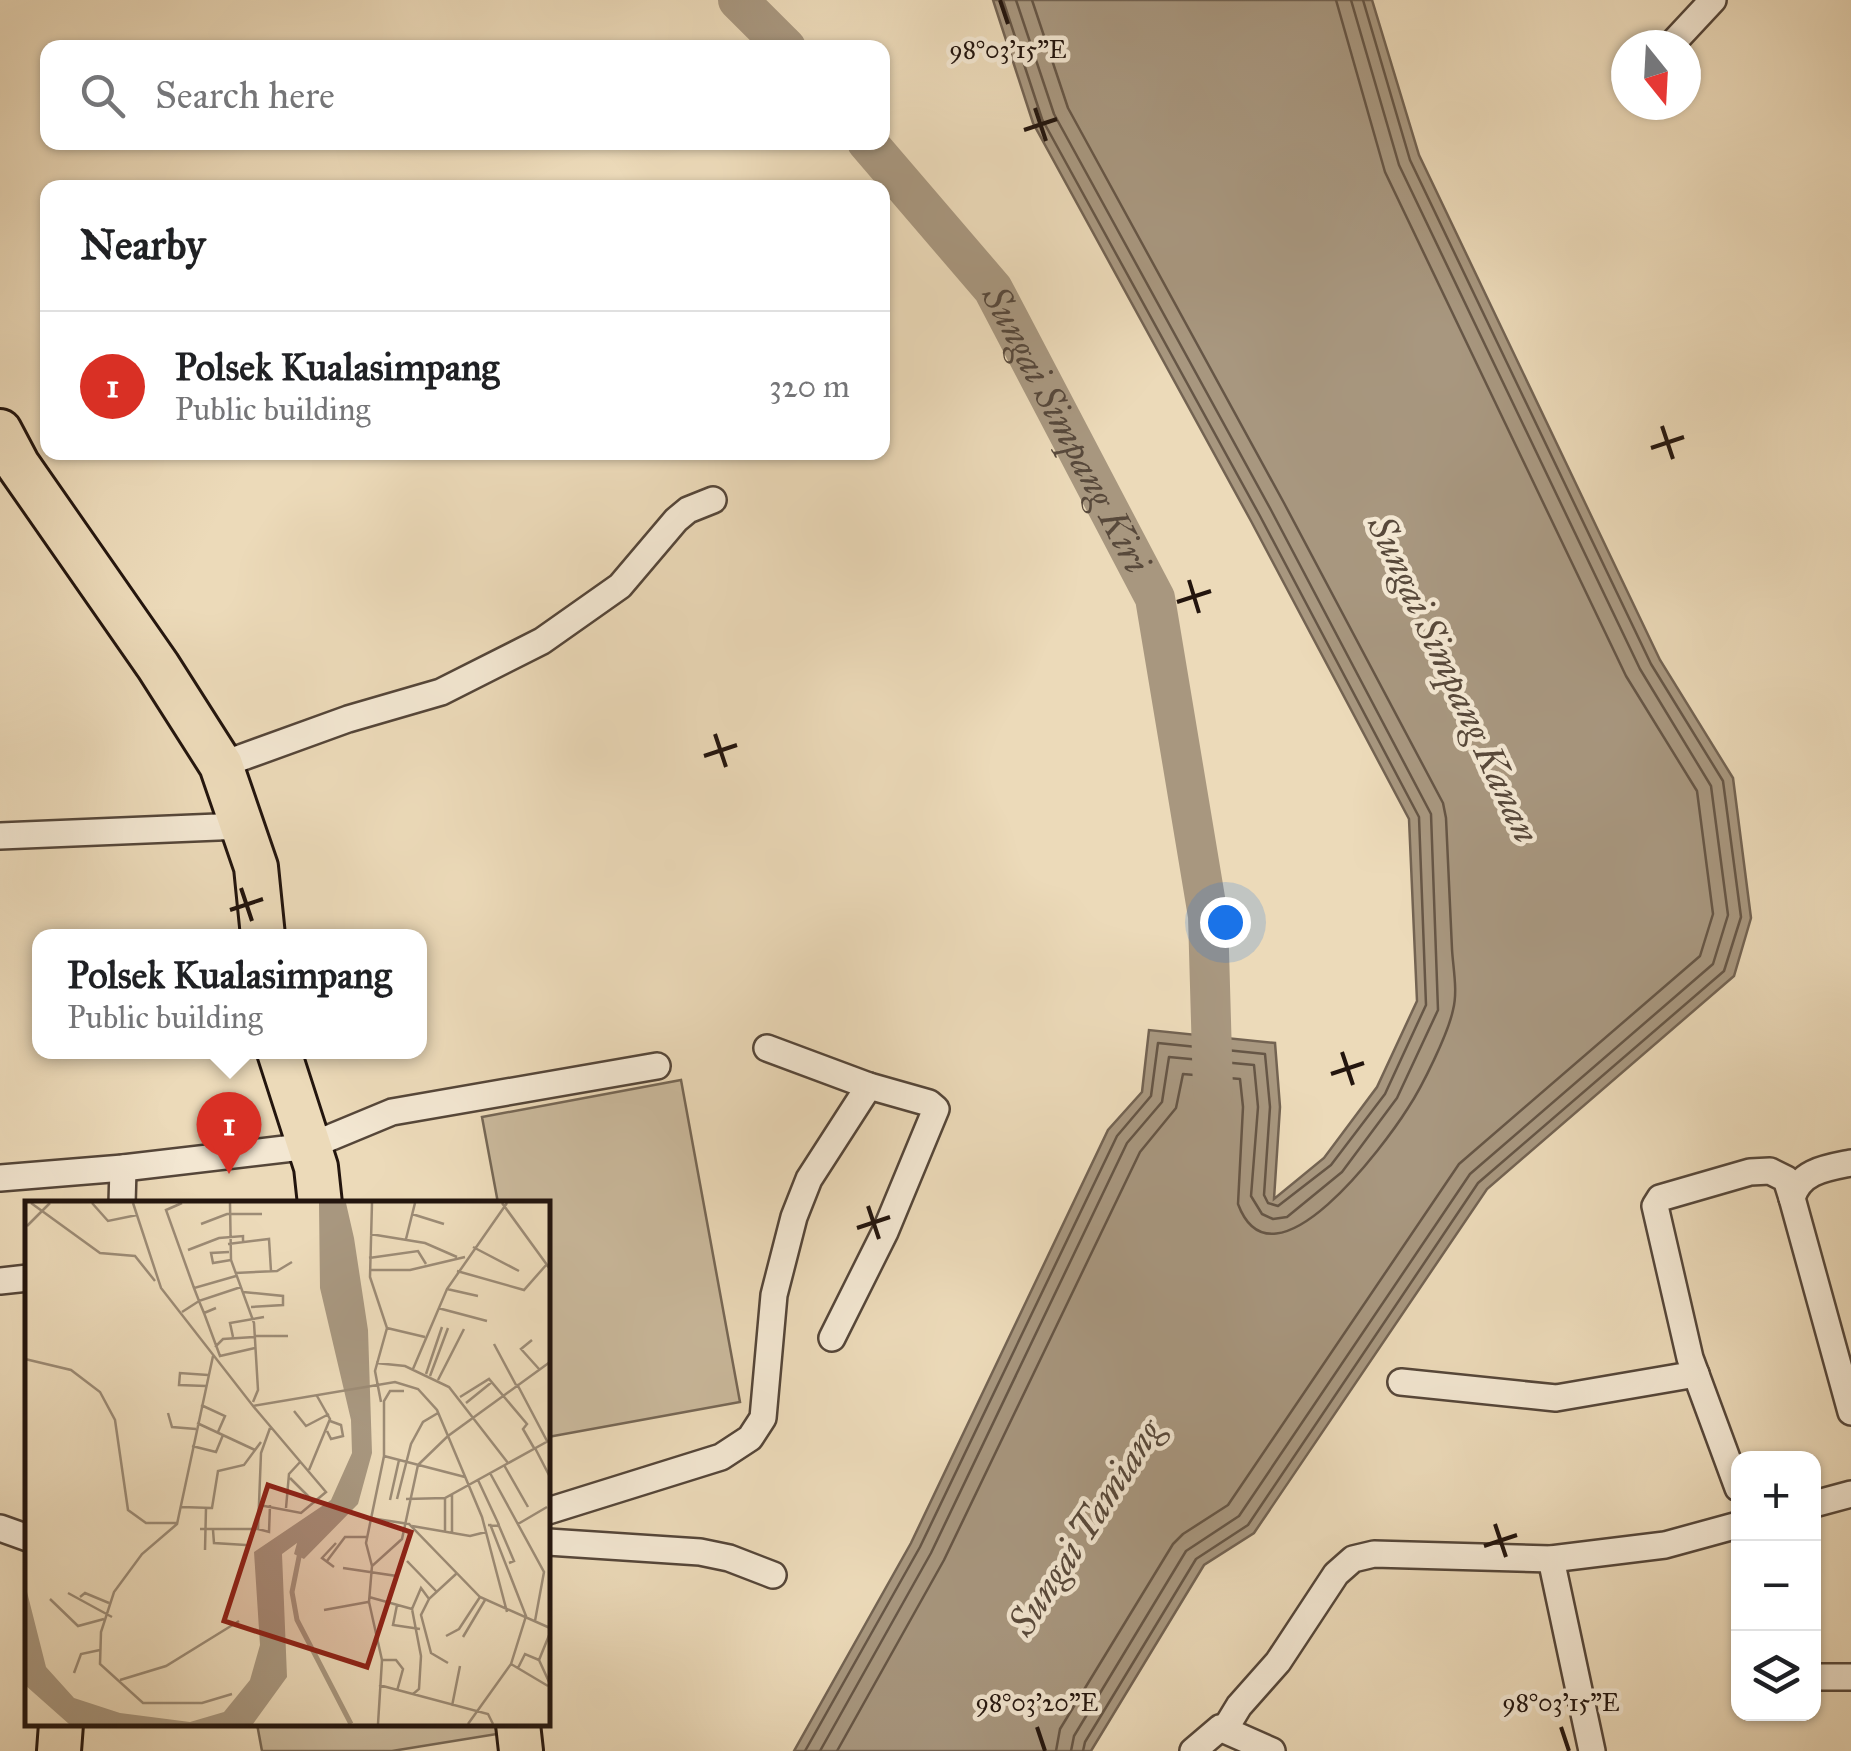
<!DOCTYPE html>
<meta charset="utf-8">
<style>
body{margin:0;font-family:"IM FELL Great Primer",serif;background:#f2f2f2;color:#202124}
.controls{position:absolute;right:30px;bottom:30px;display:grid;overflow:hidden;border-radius:20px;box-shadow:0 2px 8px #0004}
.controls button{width:90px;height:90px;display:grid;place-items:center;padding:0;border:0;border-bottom:2px solid #e0e0e0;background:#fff;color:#202124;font:50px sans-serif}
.compass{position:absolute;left:1611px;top:30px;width:90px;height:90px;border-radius:50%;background:#fff;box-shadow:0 2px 8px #0004;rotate:162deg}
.you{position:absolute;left:1225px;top:922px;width:35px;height:35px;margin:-25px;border:8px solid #fff;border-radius:50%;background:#1a73e8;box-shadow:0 0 0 15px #1a73e833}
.badge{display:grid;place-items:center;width:65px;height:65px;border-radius:50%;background:#d93025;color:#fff;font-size:32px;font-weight:700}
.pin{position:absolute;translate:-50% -82px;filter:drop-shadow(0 2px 5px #0008)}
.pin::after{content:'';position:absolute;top:52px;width:35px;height:30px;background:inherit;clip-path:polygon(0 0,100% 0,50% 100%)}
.popup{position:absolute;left:32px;top:929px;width:395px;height:130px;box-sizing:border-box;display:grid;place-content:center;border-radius:20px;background:#fff;filter:drop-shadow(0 2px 8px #0005);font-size:32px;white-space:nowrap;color:#757577}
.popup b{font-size:38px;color:#202124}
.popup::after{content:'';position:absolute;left:50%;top:100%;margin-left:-20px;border:20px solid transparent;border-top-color:#fff}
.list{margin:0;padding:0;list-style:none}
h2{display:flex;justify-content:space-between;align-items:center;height:130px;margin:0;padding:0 40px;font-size:42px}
h2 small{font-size:32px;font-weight:400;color:#757577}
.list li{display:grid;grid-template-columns:65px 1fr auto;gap:30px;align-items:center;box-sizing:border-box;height:150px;padding:0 40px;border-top:2px solid #e0e0e0}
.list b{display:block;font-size:38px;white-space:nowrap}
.list p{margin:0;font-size:32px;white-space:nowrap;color:#757577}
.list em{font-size:32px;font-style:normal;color:#757577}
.icon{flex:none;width:55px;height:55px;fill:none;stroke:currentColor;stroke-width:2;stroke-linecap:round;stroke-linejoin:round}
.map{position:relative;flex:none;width:1851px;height:1751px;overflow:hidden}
.search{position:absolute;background:#fff;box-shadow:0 2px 8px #0004;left:40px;top:40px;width:850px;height:110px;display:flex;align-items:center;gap:25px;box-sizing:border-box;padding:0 35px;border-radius:20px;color:#757577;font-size:38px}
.panel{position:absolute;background:#fff;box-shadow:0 2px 8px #0004;left:40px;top:180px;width:850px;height:280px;border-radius:20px}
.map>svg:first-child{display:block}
.green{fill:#cab99c;stroke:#766755;stroke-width:2.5}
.water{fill:#a8977f;stroke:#736352;stroke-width:2.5}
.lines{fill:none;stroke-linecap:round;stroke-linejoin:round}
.shore{stroke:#665646;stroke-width:2.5}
.river{stroke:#a8977f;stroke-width:40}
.minor-casing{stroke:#554639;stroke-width:30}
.trunk-casing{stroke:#23150e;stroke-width:48}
.minor{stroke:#f3e7d2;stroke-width:25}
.trunk{stroke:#ecdab9;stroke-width:42}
.ticks{fill:none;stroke:#23150e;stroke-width:4}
.labels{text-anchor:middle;stroke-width:9;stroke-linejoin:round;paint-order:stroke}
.water-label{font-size:38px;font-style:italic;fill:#58493b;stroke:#f3e7d2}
.inset-river{fill:none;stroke:#a8977f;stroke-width:5}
.inset-road{fill:none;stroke:#9c8b75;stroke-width:2.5}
.view{fill:#8f2418;fill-opacity:0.15;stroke:#8f2418;stroke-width:5}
.inset-edge{fill:none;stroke:#23150e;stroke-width:5}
.ticks-label{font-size:25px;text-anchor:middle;fill:#23150e;stroke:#f3e7d2;stroke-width:9;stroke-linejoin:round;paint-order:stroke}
</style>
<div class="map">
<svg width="1851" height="1751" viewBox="0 0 1851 1751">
<rect width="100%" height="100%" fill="#ecdab9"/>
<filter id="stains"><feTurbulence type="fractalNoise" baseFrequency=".002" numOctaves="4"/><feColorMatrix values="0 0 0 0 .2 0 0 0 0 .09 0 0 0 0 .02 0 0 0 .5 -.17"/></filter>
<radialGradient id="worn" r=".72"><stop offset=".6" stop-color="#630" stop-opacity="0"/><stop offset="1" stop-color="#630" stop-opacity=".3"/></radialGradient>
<g class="green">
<path d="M681,1080L740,1402L548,1437V1204L498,1203L482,1117Z"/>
<path d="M257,1724H495L497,1734L392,1751H262Z"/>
</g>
<path class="water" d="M993,0H1372L1419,155L1660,660L1733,778L1751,918L1734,976L1487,1189L1254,1533L1204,1565L1091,1751H794L911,1543L1108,1130L1142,1092L1149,1030L1275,1043L1280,1107L1274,1199L1324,1158L1377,1087L1417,1001L1409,819L1251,521L1033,123Z"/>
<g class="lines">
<g class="shore">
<path d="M805,1751L920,1547L1117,1136L1151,1096L1158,1043L1265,1054L1270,1107L1264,1195L1268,1203L1278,1206L1331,1165L1385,1094L1426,1005L1419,817L1260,516L1042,119L1003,0"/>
<path d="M820,1751L931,1553L1127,1143L1162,1102L1169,1057L1254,1065L1258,1107L1251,1196L1262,1214L1273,1219L1287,1217L1342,1172L1397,1098L1438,1010L1431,814L1271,510L1054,114L1016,0"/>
<path d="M837,1751L944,1560L1140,1152L1176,1108L1183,1074L1240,1079L1243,1107L1238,1204C1273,1298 1386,1143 1408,1108C1422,1087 1448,1034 1453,1010C1458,991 1453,968 1452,949C1450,905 1448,861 1446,818L1443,803L1284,503L1068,108L1032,0"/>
<path d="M1056,1751L1060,1729L1173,1544L1183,1534L1228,1505L1459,1164L1700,956L1713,914L1697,791L1626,676L1385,172L1336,0"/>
<path d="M1071,1751L1074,1736L1186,1551L1239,1516L1470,1174L1713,964L1728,915L1711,786L1640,669L1399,165L1351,0"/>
<path d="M1083,1751L1085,1742L1196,1559L1248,1525L1478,1183L1724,971L1741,917L1723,781L1651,664L1410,160L1363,0"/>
</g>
<g class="river">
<path d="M738,0L786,48"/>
<path id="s1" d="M867,142L993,289L1155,598L1208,916L1213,1091"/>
</g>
<defs>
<g id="minor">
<path d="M1671,45L1713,0"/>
<path d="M221,765L348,719L441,692L542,641L620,586L676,520L688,510L713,500"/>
<path d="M0,836L242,826"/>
<path d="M767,1048L869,1086L929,1103L936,1109L885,1232L832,1338"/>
<path d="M1851,1163C1826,1168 1800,1171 1792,1198L1851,1412"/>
<path d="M0,1178L123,1168L310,1146L392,1112L657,1066"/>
<path d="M122,1204L123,1168"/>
<path d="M0,1281L28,1278"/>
<path d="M1401,1382L1556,1398L1696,1374"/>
<path d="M1738,1488L1690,1358L1655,1206L1660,1198L1750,1172L1770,1171L1786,1179L1792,1198"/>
<path d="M1814,1504L1851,1494"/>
<path d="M548,1511L721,1457L750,1438L763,1418L774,1295L794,1217L809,1179L869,1086"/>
<path d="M0,1528L28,1538"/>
<path d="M548,1542L700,1552L729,1558L773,1575"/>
<path d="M1551,1559L1592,1751"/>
<path d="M1814,1677H1851"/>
<path d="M1225,1729L1239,1706L1278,1662L1336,1574L1353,1559L1374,1554L1551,1559L1665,1545L1738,1525"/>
<path d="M1193,1751L1220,1728L1272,1751"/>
</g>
<g id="trunk">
<path d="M0,431L18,465L158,666L221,765L256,867L263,936"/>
<path d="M279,1052L316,1167L320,1204"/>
<path d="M518,1724L521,1751"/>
<path d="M59,1751L61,1724"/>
</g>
</defs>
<use href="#minor" class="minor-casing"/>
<use href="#trunk" class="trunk-casing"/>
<use href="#minor" class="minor"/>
<use href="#trunk" class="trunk"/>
</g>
<path class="ticks" d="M1000,0L1008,24M1035,108L1046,141M1024,130L1057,119M1662,426L1673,459M1651,448L1684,437M1189,580L1199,613M1177,602L1211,591M715,734L726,767M704,756L737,745M241,888L252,921M230,910L263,899M1342,1052L1353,1085M1331,1074L1364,1063M868,1206L879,1239M857,1228L890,1217M1495,1524L1506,1557M1484,1546L1517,1535M1037,1727L1045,1751M1561,1727L1569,1751"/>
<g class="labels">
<g class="water-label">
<text dy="13" stroke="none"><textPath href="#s1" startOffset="352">Sungai Simpang Kiri</textPath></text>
<text transform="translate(1454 679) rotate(65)" y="13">Sungai Simpang Kanan</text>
<text transform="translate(1085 1527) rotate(-57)" y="13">Sungai Tamiang</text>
</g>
</g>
<g transform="translate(25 1201)">
<rect width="525" height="525" fill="#ecdab9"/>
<path d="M294,2H321L329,37L343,129L347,252L333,303L279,358L269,353L272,342L257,353L262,476L228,523H44L0,484V383L21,466L49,497L95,512L165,521L199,511L225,479L235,444L229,351L306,299L327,252L326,219L295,87Z" fill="#a8977f"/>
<path class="inset-river" d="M275,351L267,391L272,419L326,523"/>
<path class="inset-road" d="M6,2L75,52L110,55L130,80M67,2L83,20L112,14M108,2L136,87L228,205L370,181L393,188L412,209L423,235L393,264L377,338L347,365L344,401L357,459L353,523M157,2L141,9L169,87M205,2L206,59L229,122L233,189L228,201M347,2L345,76L362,127L350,170L356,201M477,2L525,68M387,13L419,23M176,23L202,13H237M2,25L25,2M345,33L400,42L432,56M381,38L390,2M203,43L244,38L246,70M448,46L494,70M163,49L194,37L218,35V41M204,51L186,52L188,62L206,59M344,57L393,50L401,63M344,69H385L440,56M432,70L499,89L522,63M210,72L252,70L267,61M211,75L169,87L174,100L216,86M422,88L453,95M218,91L258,95V104L226,106M413,107L462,120M157,111L174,100L179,112L191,107M179,112L195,155L230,147M362,127L400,136M229,135H263M208,136L205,122L239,116M507,139L496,148L514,168M469,143L491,184M190,146L198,138L229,136M188,155L152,323L117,353L89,391L76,431L75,463L118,502H177L207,493M0,158L46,169L75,191L90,219L103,309L121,322H152M351,162L380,165L424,186L483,262M388,168L422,88L482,2M401,173L417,126M405,175L423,127M413,179L439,128M492,183L522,240M181,185L154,184L155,172L183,174M435,196L464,178L502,223L498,228L509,247M441,202L467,181M176,204L200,215L193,231M228,205L301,291L276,312L234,304M269,210L281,225L304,213M143,212L147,226L171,228M172,222L230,249M302,230L306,238L318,235L316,224L305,220M167,245L191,251L198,234M510,247L525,276M359,255L440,276M479,264L503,306M284,269L305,218L292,195M465,272L519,371L510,420M265,277L290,302M453,279L474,324M372,298L386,243L398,221L413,212M381,298L420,297L525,239M365,299L374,259M156,306L187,307L193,270L219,264L236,241M261,307L264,273L276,260M345,317L384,323L455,396L525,427M493,323L522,306M463,324L474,325L489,360L484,362M387,325L445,335L461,331M175,328H233L236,252L245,227M233,328L244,331L245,304M188,329L189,342L221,344M420,332V297M427,333V293M180,349L181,307M302,360L320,336H342M382,360L411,390M347,365L341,342L359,255V200L365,190H379M309,366L297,357L311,342M318,367L372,375L374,367M43,392L87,416M55,396L60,392L84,402M344,396L387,408L396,387L404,398L431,373M25,398L53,425L79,418M404,398L396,414L406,452L423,462M372,404L368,424L395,428M299,409L343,401M482,411L457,316L423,235L525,161M525,432L514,459L525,483M421,435L434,428L455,396M438,436L460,399M357,459H371L378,468L372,490M486,463L523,485M493,467L500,453L514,459M49,472L56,453L75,449M95,479L141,465L214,420M354,484L463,513L468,523M387,494L394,488L396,455L387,408M427,505L435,465M443,523L486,463L501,415L465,323"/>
<path class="view" d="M243,284L386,331L342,466L199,420Z"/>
<rect width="525" height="525" class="inset-edge"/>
</g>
<g class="ticks-label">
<text x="1008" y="58">98°03'15"E</text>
<text x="1037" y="1711">98°03'20"E</text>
<text x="1561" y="1711">98°03'15"E</text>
</g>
<rect width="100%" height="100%" filter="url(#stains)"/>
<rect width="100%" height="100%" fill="url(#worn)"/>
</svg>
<div class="controls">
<button>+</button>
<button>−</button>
<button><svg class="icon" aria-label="layers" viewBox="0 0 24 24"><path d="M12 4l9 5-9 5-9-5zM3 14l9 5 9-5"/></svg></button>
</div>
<svg class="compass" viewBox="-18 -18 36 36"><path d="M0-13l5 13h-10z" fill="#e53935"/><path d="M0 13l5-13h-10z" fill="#757577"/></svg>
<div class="you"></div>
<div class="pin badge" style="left:229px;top:1174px">1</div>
<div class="popup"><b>Polsek Kualasimpang</b>Public building</div>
<div class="search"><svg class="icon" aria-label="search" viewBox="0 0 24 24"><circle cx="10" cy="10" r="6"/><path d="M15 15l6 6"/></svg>Search here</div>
<section class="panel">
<h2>Nearby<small></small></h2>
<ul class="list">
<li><span class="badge">1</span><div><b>Polsek Kualasimpang</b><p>Public building</p></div><em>320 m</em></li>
</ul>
</section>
</div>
